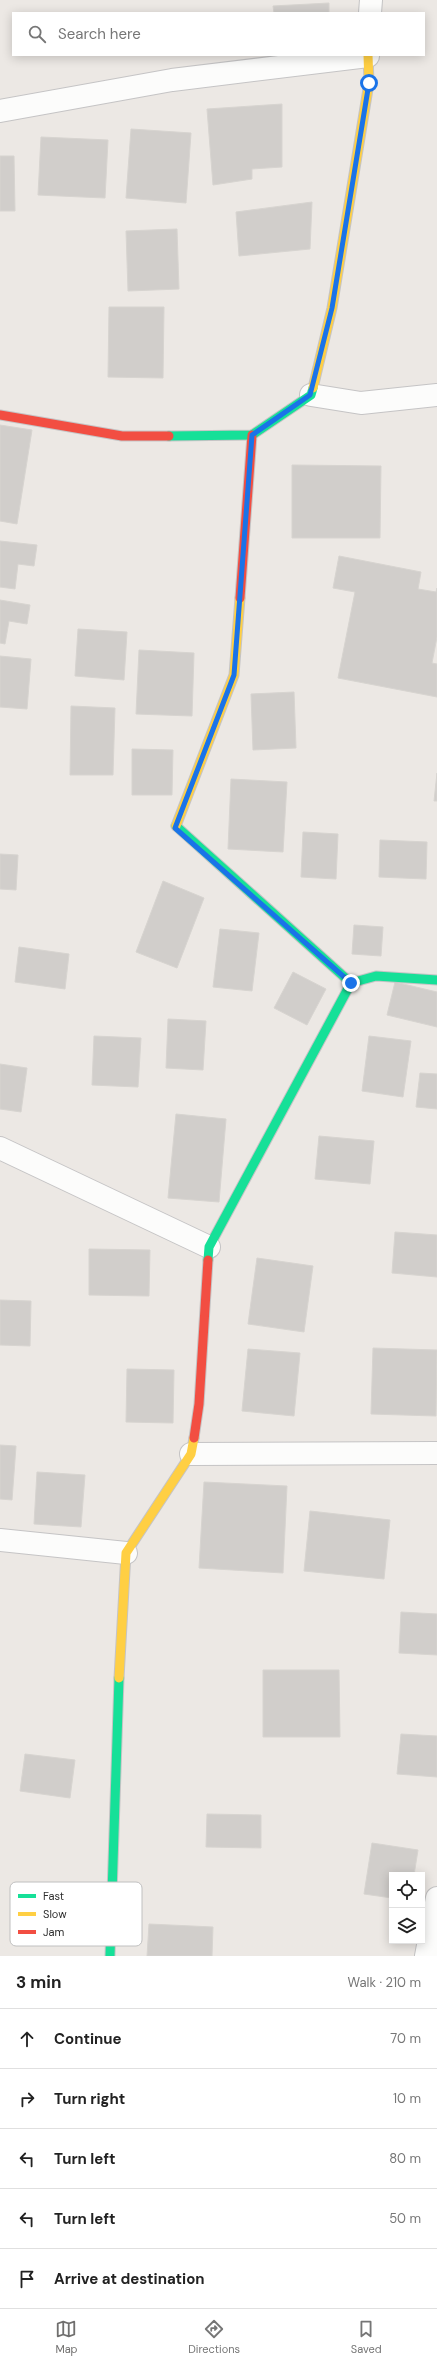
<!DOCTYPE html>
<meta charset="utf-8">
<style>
body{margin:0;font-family:"DM Sans",sans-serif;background:#f2f2f2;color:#222}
.controls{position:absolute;right:12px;bottom:12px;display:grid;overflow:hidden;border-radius:0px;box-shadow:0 2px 10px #0003}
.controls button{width:36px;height:36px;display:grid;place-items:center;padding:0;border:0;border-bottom:1px solid #e0e0e0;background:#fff;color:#222;font:20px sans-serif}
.stop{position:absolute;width:12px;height:12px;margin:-9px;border:3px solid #1a73e8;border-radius:50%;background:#fff}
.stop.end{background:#1a73e8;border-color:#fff;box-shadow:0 1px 4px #0008}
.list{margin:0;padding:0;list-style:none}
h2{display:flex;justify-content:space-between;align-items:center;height:52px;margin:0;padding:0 16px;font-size:17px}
h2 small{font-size:13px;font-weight:400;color:#767676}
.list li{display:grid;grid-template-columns:26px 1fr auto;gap:12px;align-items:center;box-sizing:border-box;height:60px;padding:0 16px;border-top:1px solid #e0e0e0}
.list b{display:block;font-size:15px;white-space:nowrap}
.list em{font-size:13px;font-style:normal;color:#767676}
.icon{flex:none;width:22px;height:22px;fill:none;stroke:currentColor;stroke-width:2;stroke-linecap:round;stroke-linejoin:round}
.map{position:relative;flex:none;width:437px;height:1956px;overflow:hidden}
.search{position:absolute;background:#fff;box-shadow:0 2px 10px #0003;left:12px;right:12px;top:12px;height:44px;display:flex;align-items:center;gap:10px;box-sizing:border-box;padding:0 14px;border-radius:0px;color:#767676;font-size:15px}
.sheet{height:352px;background:#fff}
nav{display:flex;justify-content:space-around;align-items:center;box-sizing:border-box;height:56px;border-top:1px solid #e0e0e0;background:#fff;font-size:11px;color:#767676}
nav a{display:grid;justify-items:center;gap:2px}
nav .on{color:#706f6e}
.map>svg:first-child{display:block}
.building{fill:#d1cecb;stroke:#d7d4d0}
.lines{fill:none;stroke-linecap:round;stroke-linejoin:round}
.street-casing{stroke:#c5c4c5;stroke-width:24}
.fast-casing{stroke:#c5c4c5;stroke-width:11}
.slow-casing{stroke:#c5c4c5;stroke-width:11}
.jam-casing{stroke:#c5c4c5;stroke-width:11}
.street{stroke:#fcfcfb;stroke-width:22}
.fast{stroke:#16e098;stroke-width:9}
.slow{stroke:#ffcf43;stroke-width:9}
.jam{stroke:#f24e42;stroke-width:9}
.route{stroke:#1a73e8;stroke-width:5}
.key{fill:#fff;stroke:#c0c0c0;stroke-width:1}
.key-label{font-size:11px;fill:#2e2e2e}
</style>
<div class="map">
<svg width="437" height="1956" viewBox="0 0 437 1956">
<rect width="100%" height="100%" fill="#ece8e4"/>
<g class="building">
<path d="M329,3V13H274L273,6Z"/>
<path d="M282,104V167L252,169V179L213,185L207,109Z"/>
<path d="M131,129L191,133L186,203L126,198Z"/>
<path d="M41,137L108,140L105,198L38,195Z"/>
<path d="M0,156H14L15,211H0Z"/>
<path d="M312,202L310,249L239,256L236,212Z"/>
<path d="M177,229L179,289L128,291L126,231Z"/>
<path d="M109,307H164L163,378L108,377Z"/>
<path d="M0,425L32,430L17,524L0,521Z"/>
<path d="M292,465L381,466L380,538H292Z"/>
<path d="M0,541L37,545L34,566L18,564L15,589L0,587Z"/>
<path d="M339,556L421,572L418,589L436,592L437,588V637L432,663L437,664V697L338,678L355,592L333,588Z"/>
<path d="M0,600L30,605L27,624L9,621L5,644L0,643Z"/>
<path d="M78,629L127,632L124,680L75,676Z"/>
<path d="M139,650L194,653L192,716L136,714Z"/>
<path d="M0,656L31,659L27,709L0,707Z"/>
<path d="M294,692L296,748L253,750L251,694Z"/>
<path d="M71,706L115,708L113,775H70Z"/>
<path d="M132,749L173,750L172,795H132Z"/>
<path d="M437,773V801H434Z"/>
<path d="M231,779L287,782L283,852L228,849Z"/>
<path d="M303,832L338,834L336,879L301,877Z"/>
<path d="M380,840L427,842L426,879L379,877Z"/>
<path d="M0,854L18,855L16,890L0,889Z"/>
<path d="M163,881L204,898L177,968L136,952Z"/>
<path d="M354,925L383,927L381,956L352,954Z"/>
<path d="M220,929L259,933L252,991L213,987Z"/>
<path d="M19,947L69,954L65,989L15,982Z"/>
<path d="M293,972L326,989L307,1025L274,1008Z"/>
<path d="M395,982L437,992V1027L387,1015Z"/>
<path d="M168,1019L206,1021L203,1070L166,1068Z"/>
<path d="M94,1036L141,1038L138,1087L92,1085Z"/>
<path d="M369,1036L411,1041L403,1097L362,1091Z"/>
<path d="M0,1064L27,1068L21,1112L0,1109Z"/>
<path d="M420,1073L437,1074V1109L416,1107Z"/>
<path d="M176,1114L226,1119L219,1202L168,1198Z"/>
<path d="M319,1136L374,1141L370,1184L315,1179Z"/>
<path d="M395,1232L437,1235V1277L392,1273Z"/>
<path d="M89,1249L150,1250L149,1296L89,1295Z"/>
<path d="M257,1258L313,1266L304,1332L248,1324Z"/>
<path d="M0,1300L31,1301L30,1346L0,1345Z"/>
<path d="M373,1348L437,1350L436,1416L371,1414Z"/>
<path d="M248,1349L300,1353L294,1416L242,1411Z"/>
<path d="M127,1369L174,1370L173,1423L126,1422Z"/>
<path d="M0,1445L16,1446L12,1500L0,1499Z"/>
<path d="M37,1472L85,1475L81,1527L34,1524Z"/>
<path d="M204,1482L287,1486L283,1573L199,1568Z"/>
<path d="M310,1511L390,1520L384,1579L304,1571Z"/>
<path d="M401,1612L437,1614V1655L399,1653Z"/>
<path d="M263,1670H339L340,1737H263Z"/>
<path d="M401,1734L437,1736V1777L397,1774Z"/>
<path d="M25,1754L75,1760L70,1798L20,1791Z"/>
<path d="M207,1814L261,1815V1848L206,1847Z"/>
<path d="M372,1843L418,1850L414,1875H392V1898L364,1894Z"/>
<path d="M149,1924L213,1927L212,1956H147Z"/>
</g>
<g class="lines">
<defs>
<g id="street">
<path d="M370,13L371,0"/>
<path d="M0,111L172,80L368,56"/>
<path d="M311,395L361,403L437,395"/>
<path d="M0,1148L209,1247"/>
<path d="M191,1454L437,1453"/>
<path d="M0,1540L126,1553"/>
<path d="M426,1956L437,1898"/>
</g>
<g id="fast">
<path d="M169,436L252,435L311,395L313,388"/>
<path d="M176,826L351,983L376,976L437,980"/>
<path d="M208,1260L209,1247L351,983"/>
<path d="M110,1956L119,1678"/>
</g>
<g id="slow">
<path d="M313,388L332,308L369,83L368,55"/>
<path d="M176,826L234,675L240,598"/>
<path d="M119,1678L126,1553L191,1454L194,1438"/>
</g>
<g id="jam">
<path d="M0,415L122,436H169"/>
<path d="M240,598L252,435"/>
<path d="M194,1438L199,1404L208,1260"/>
</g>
</defs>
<use href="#street" class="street-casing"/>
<use href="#fast" class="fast-casing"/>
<use href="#slow" class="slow-casing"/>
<use href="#jam" class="jam-casing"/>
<use href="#street" class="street"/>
<use href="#fast" class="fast"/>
<use href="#slow" class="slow"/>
<use href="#jam" class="jam"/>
</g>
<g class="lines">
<path class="route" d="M351,983L175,828L234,675L252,435L310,395L332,308L369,83"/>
</g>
<rect x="10" y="1882" width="132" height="64" rx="6" class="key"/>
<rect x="18" y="1894" width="18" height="4" fill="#16e098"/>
<rect x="18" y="1912" width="18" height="4" fill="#ffcf43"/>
<rect x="18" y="1930" width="18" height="4" fill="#f24e42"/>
<g class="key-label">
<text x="43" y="1900">Fast</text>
<text x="43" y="1918">Slow</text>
<text x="43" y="1936">Jam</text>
</g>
</svg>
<div class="controls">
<button><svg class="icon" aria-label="locate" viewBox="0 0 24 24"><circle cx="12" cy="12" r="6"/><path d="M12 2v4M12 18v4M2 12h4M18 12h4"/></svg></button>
<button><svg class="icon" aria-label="layers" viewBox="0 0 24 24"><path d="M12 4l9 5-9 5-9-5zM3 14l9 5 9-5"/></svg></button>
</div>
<div class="stop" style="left:369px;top:83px"></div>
<div class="stop end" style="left:351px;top:983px"></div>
<div class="search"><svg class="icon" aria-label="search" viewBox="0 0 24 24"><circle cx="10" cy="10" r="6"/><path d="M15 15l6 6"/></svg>Search here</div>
</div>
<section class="sheet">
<h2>3 min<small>Walk · 210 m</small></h2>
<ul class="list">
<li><svg class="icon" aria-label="ahead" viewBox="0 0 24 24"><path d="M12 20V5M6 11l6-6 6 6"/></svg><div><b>Continue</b></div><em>70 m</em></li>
<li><svg class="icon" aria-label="right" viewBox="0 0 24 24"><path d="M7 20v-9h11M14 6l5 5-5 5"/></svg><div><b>Turn right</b></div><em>10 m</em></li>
<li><svg class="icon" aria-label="left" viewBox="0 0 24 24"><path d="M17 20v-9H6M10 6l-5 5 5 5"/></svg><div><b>Turn left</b></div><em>80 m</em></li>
<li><svg class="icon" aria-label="left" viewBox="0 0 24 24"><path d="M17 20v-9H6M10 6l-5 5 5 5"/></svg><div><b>Turn left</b></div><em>50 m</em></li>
<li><svg class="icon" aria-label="arrive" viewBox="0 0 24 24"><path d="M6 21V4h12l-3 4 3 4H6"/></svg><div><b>Arrive at destination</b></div></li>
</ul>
</section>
<nav>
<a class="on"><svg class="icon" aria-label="map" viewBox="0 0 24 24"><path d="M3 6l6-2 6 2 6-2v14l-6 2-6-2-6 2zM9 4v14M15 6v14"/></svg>Map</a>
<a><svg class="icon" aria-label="directions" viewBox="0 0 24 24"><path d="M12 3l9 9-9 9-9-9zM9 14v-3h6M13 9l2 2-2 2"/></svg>Directions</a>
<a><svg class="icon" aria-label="saved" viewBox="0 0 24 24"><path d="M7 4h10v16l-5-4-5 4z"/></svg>Saved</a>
</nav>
